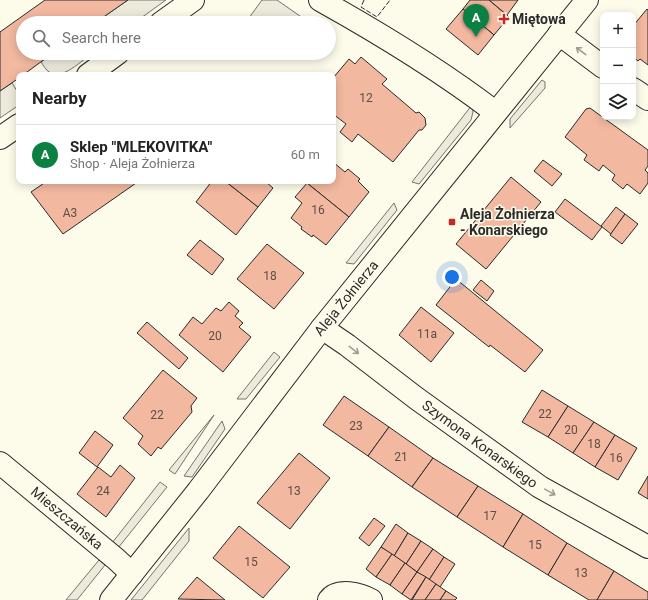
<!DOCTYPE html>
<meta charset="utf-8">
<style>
body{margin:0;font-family:Roboto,sans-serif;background:#f6f6f6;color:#222}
.controls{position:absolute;right:12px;top:12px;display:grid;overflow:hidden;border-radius:8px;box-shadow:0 2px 10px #0003}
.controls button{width:36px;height:36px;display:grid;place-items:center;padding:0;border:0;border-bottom:1px solid #e0e0e0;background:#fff;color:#222;font:20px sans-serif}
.you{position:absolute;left:452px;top:277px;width:14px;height:14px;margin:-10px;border:3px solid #fff;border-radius:50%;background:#1a73e8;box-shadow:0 0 0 6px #1a73e833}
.badge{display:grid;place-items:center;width:26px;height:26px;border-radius:50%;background:#0b8043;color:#fff;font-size:13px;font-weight:700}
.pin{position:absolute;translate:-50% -33px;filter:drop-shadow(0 1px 2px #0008)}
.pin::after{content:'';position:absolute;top:21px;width:14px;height:12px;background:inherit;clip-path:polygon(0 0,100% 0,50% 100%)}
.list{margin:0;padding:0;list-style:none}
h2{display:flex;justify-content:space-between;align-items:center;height:52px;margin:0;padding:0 16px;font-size:17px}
h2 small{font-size:13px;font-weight:400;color:#767676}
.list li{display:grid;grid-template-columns:26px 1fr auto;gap:12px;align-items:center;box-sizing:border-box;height:60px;padding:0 16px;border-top:1px solid #e0e0e0}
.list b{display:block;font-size:15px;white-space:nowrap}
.list p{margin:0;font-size:13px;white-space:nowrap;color:#767676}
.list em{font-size:13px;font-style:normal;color:#767676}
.icon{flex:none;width:22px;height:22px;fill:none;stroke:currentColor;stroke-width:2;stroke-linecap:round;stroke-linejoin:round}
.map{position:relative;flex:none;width:648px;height:600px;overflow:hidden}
.search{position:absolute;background:#fff;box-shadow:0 2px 10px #0003;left:16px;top:16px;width:320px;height:44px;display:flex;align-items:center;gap:10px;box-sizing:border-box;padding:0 14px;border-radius:22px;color:#767676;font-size:15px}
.panel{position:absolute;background:#fff;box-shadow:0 2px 10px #0003;left:16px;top:72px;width:320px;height:112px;border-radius:8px}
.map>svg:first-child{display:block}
.green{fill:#ecebdb;stroke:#74746e}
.parking{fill:#eceadb;stroke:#74746e}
.building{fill:#f2b8a0;stroke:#2b2b2b}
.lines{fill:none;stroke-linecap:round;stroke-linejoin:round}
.minor-casing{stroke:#2b2b2b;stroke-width:24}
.minor{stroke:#fdfbea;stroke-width:22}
.fence{stroke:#2b2b2b;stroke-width:1;stroke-dasharray:5 2;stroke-linecap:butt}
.oneway{stroke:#9e9d94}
.poi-dot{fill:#c62828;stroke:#fdfbea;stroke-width:1.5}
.labels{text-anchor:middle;stroke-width:3;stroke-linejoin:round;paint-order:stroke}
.number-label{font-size:12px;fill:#5d4e48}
.poi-label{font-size:14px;font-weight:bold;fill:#2b2b2b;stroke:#fdfbea;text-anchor:start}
.street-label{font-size:14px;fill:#2b2b2b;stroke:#fdfbea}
</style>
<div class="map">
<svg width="648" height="600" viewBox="0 0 648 600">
<rect width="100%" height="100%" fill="#fdfbea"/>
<g class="green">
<path d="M128,0H166L134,23H95Z"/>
<path d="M53,53H92C83,60 60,82 49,72C46,70 43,65 41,62Z"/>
<path d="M542,80L545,82V88L510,128V119Z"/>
<path d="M12,83L19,94V105L0,118V91Z"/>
<path d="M472,105L473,112L471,120L419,184L412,182Z"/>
<path d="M394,203L397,210L354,264L346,263Z"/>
<path d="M274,352L280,357L246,399H237Z"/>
<path d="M214,415L175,474L169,470Z"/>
<path d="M222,421L225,429L192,477L184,476Z"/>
<path d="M160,482L167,487L118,548L112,543Z"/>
<path d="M99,560L105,565L77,600H66Z"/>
</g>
<g class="parking">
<path d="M262,0H277L310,23H247L246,22Z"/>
<path d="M189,528V541L142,600H131Z"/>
</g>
<g class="building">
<path d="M45,0H128L95,23H23V53H53L23,75H19V78L0,91V32Z"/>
<path d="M470,0H489L509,17L494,35L463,9Z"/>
<path d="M489,0H518L507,15Z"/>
<path d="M463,9L494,35L478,55L446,29Z"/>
<path d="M647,9L648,10V65L640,59L638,61L633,57V26Z"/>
<path d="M361,57L387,79L382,84L416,113L419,112L425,118L426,125L422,130H419L393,162L358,134L352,142L340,132L346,124L333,114V78L349,59L355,64Z"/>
<path d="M590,108L648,150V166L645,170L648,173V183L640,194L627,184L623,189L612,180L615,175L603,165L599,171L584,160L587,155L565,137L586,109Z"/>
<path d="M543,160L562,174L552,186L534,171Z"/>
<path d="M333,162L345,172L348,169L360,179L358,181L369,192L349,217L307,183L309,181H333Z"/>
<path d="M511,177L541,202L486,269L456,244Z"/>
<path d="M47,181H139L63,234L31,192Z"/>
<path d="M212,181H225L258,207L236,235L196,202Z"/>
<path d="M225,181H265L273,188L258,207Z"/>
<path d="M307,183L349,217L326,245L313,235L312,237L301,229L302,227L291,218L302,203L295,197Z"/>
<path d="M565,199L602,227L592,240L555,212Z"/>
<path d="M616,207L625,214L611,234L601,226Z"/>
<path d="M625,214L638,224L622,244L610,235Z"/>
<path d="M200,240L224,259L212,275L187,255Z"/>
<path d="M267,244L304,273L274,309L237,279Z"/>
<path d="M456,279L543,350L525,372L490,345L489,347L436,305Z"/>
<path d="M481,280L494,291L487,301L473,290Z"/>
<path d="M229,302L239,311L235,316L243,323L239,327L251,337L223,372L179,335L193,317L202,324L216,308L221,311Z"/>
<path d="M421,307L454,333L431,362L399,335Z"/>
<path d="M147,322L188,358L179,369L137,333Z"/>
<path d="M163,370L197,398L191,406L192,412L161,449L158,447L151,456L138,444L143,436L123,418Z"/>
<path d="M542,390L568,406L548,437L522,422Z"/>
<path d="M344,396L389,427L368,456L323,425Z"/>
<path d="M568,406L594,422L573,453L548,437Z"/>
<path d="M594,422L615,435L595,467L573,453Z"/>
<path d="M389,427L433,458L412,487L368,456Z"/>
<path d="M95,431L113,445L97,467L79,453Z"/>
<path d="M615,435L637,448L618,480L595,467Z"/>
<path d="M299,453L330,478L290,529L257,503Z"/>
<path d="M433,458L478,486L457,517L412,487Z"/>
<path d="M120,465L135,478L106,517L77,494L98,467L111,477Z"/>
<path d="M648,476V499L638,493Z"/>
<path d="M478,486L523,514L503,547L457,517Z"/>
<path d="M523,514L567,543L548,575L503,547Z"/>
<path d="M374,518L385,526L369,546L359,538Z"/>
<path d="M396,524L408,533L394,556L381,547Z"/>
<path d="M239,526L290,567L263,598L213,558Z"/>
<path d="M408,533L421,541L406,564L394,556Z"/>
<path d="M421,541L433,549L417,572L406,564Z"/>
<path d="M567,543L614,571L597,600H589L548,575Z"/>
<path d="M381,547L392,554L376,577L366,569Z"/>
<path d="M433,549L444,557L429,580L417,572Z"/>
<path d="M392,554L405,563L390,585L376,577Z"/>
<path d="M444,557L455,564L440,587L429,580Z"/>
<path d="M405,563L417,572L402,594L390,585Z"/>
<path d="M614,571L648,592V600H597Z"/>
<path d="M417,572L426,577L411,600L402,594Z"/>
<path d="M197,577L225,600L178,599Z"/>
<path d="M426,577L436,584L425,600H412Z"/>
<path d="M436,584L446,591L440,600H425Z"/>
<path d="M446,591L457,598L455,600H440Z"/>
</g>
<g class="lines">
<defs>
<g id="minor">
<path d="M320,0C381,34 440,70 495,112"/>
<path d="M161,23L193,0"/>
<path d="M559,34L603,67"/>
<path d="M88,75L118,53"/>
<path d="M633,89L648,99"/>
<path d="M0,138L19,125"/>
<path d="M322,328L347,345L416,398L540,487L648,547"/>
<path d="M0,463L116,559L132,574"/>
<path d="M111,600L198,491L322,328L587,0"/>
<path d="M329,600C338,588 360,594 371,600"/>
</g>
</defs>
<use href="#minor" class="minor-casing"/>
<use href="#minor" class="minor"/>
<path class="fence" d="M364,0L361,7L377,17L390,0"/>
</g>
<defs><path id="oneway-shaft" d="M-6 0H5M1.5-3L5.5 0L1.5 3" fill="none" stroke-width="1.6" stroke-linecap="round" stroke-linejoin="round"/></defs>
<g class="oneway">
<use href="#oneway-shaft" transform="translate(581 51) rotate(-143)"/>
<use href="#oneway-shaft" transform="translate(354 350) rotate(38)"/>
<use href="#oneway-shaft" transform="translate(550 492) rotate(29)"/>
</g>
<g class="poi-dot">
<path d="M502 13h4v4h4v4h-4v4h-4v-4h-4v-4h4z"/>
<rect x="448" y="218" width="8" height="8" rx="2"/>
</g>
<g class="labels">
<g class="number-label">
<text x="366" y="102">12</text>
<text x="318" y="214">16</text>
<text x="70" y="217">A3</text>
<text x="270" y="280">18</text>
<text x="427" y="338">11a</text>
<text x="215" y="340">20</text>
<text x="545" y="418">22</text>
<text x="157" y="419">22</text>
<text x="356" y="430">23</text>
<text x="571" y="434">20</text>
<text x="594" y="448">18</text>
<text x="401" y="461">21</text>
<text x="616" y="462">16</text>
<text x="103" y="495">24</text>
<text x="294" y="495">13</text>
<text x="490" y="520">17</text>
<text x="535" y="549">15</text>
<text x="251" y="566">15</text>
<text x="581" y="577">13</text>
</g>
<g class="poi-label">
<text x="512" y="24">Miętowa</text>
<text x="460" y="219">Aleja Żołnierza<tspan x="460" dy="16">- Konarskiego</tspan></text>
</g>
<g class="street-label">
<text transform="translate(346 298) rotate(-51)" y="5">Aleja Żołnierza</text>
<text transform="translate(480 444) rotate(36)" y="5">Szymona Konarskiego</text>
<text transform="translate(67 518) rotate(40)" y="5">Mieszczańska</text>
</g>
</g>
</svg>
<div class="controls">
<button>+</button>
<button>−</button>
<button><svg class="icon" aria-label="layers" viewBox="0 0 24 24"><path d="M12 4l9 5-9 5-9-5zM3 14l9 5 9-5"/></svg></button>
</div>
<div class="you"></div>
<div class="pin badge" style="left:476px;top:37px">A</div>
<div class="search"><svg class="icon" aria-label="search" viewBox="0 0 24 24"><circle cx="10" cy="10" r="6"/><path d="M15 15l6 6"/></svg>Search here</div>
<section class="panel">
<h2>Nearby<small></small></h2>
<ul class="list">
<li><span class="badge">A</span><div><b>Sklep &quot;MLEKOVITKA&quot;</b><p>Shop · Aleja Żołnierza</p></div><em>60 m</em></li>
</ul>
</section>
</div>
